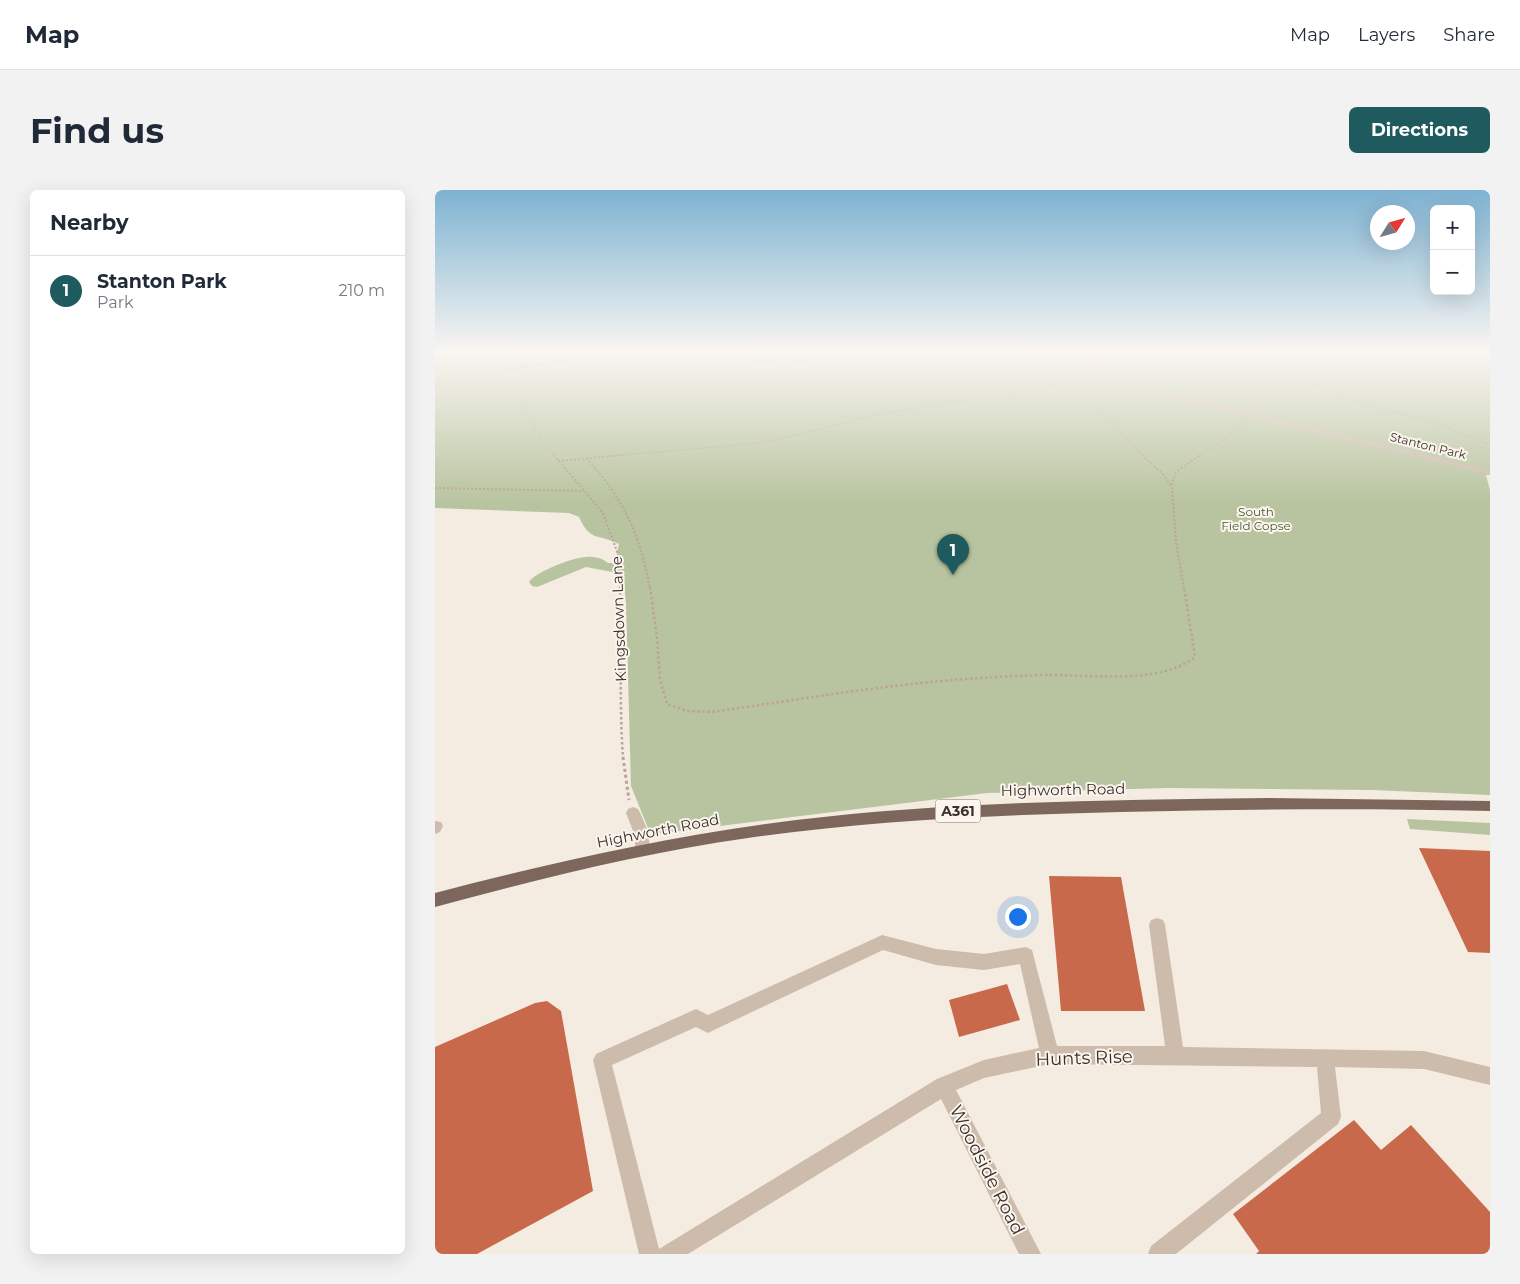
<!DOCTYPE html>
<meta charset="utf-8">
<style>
body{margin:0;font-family:Montserrat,sans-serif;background:#f2f2f3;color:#1f2937}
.controls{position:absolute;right:15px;top:15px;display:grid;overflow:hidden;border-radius:8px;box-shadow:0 5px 20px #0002}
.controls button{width:45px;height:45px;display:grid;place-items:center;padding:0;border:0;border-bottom:1px solid #e0e1e3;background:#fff;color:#1f2937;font:25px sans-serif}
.compass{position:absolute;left:935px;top:15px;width:45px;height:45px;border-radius:50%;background:#fff;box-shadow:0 5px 20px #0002;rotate:53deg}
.you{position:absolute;left:582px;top:726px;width:18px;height:18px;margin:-12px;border:4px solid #fff;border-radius:50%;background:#1a73e8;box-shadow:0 0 0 8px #1a73e833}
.badge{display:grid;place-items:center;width:32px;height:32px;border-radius:50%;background:#1f5a5e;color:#fff;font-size:16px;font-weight:700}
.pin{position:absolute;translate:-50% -41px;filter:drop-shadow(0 1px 2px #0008)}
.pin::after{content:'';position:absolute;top:26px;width:18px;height:15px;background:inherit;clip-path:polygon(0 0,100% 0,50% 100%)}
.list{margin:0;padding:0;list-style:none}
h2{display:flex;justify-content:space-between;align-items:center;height:65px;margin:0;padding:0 20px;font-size:21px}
h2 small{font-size:16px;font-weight:400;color:#747a83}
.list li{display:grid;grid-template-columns:32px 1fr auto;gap:15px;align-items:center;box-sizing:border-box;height:70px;padding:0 20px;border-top:1px solid #e0e1e3}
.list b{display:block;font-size:19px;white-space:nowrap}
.list p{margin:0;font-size:16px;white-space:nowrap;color:#747a83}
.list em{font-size:16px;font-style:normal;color:#747a83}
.map{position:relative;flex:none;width:1055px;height:1064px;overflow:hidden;border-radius:8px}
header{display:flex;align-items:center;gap:30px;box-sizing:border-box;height:70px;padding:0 25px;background:#fff;border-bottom:1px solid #e0e1e3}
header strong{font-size:24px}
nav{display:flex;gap:28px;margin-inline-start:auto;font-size:18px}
.intro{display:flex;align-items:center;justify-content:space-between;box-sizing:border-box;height:120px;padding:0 30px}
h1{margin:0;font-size:35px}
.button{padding:12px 22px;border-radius:8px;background:#1f5a5e;color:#fff;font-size:18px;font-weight:700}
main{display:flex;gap:30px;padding:0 30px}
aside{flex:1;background:#fff;border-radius:8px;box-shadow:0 5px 20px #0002}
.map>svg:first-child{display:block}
.green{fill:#b8c4a0}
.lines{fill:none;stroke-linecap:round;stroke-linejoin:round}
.stream{stroke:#7fb0b2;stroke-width:2.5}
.building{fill:#c8694b}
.path-far3{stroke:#b9a596;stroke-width:1;stroke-dasharray:1 1;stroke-linecap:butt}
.path-far2{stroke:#b9a596;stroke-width:2;stroke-dasharray:2 2;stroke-linecap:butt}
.path-far1{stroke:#b9a596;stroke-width:2.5;stroke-dasharray:2.5 2.5;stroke-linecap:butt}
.path{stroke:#b9a596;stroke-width:3;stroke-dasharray:3 3;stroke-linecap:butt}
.minor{fill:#cdbbac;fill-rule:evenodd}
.major{fill:#7d675c;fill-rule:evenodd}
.labels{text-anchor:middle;stroke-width:4;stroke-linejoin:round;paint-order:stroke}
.far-street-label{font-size:12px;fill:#3b302b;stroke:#fbf5ee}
.far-park-label{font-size:12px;fill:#4a5a2e;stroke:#fbf5ee}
.shield{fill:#fbf5ee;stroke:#756b66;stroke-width:1}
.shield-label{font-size:14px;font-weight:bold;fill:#3b302b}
.street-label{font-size:15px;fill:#3b302b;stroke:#fbf5ee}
.near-street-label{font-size:18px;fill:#3b302b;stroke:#fbf5ee}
</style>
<header>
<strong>Map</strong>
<nav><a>Map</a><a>Layers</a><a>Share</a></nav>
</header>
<div class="intro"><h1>Find us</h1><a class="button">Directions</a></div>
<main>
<aside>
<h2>Nearby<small></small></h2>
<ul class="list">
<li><span class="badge">1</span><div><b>Stanton Park</b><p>Park</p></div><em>210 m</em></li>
</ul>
</aside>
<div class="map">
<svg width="1055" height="1064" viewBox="0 0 1055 1064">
<rect width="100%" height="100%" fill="#f4ebe1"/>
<g class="green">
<path d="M0,163H1055V285H1051L1055,300V605L937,600L733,598L552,603L221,644L213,638L196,596L191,414L188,384L151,377L102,397L97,396L94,392C100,382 139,367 151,367C159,366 167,368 173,373H180L184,354C163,343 156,353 144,327L134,323L0,318Z"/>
<path d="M972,629L1055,633V645L975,639Z"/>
</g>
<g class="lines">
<g class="stream">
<path d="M269,163L347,174L418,163"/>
<path d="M72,179L186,163"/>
</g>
</g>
<g class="building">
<path d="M984,658L1055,661V763L1033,762Z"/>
<path d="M614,686L686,687L710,821H626Z"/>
<path d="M572,794L585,830L524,847L514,810Z"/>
<path d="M112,811L126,821L158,1001L42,1064H0V857L100,813Z"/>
<path d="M919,930L946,960L976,935L1055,1022V1064H821L824,1061L798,1024Z"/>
</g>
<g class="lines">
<g class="path-far3">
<path d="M32,163L59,175L70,186L108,253L120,266"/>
<path d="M704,163L728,166L757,163"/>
<path d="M877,163L862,179L878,194L925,212L1002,234L1055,255"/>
<path d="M1045,163L1055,165"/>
<path d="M47,168L67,163"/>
<path d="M0,177L41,167"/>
<path d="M637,192L663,217L708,266"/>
<path d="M175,266L316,254L346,249L449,223L596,200L637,190"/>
<path d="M763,266L786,252L810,233"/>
</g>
<g class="path-far2">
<path d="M119,265L168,323L184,367L185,399"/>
<path d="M707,265L728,284L737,298L741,352L749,399"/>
<path d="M151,268C189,309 205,344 215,399"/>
<path d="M123,271L189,265"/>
<path d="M736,295L741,282L765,265"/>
<path d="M0,298L149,301"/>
</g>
<g class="path-far1">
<path d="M185,397C187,454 184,511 188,568"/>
<path d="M215,397L222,447L225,489L232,514L252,521L277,522C353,511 430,498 506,491C540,488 574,486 609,485C655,484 721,496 760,467L749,397"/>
</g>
<path class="path" d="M188,567L194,610"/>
<g class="minor">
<path d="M626,163H633L619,172L629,178L649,182L666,171L635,163H646L670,168L678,163H685L655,184L1055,281V285L625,180L614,174L613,171Z"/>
<path d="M198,617L203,619C209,631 219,650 212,663L207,665L202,663L200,659V646L191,623L193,619Z"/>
<path d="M0,631L6,632L8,636L5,642L0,644Z"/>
<path d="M722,728L728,730L730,735L748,857L989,861L1055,877V895L989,879L900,877L906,927L903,934L741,1064H713L716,1056L886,923L882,877L615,874L549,888L521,900L606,1064H584L506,909L253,1064H204L158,870L161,864L261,819L273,825L447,745L501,759L549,764L591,757L597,760L622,856H730L714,735L716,730ZM448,760L501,775L549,780L585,774L604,858L549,870L502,889L224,1059L177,875L261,837L273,843L279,840Z"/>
</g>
<path class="major" d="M834,608L1055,611V621C932,618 809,619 686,622C561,625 437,630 313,648C207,663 103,689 0,717V703C119,672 239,645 361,630C518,611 677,610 834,608Z"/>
</g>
<linearGradient id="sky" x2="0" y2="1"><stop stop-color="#7eb2d2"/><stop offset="0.52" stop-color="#faf6f2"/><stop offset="1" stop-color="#faf6f2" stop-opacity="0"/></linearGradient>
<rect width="1055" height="312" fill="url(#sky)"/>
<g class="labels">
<g class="far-street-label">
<text transform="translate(993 256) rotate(14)" y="4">Stanton Park</text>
</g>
<g class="far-park-label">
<text x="821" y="326">South<tspan x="821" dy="14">Field Copse</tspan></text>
</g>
<rect class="shield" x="500.5" y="609.5" width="45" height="23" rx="4"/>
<g class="shield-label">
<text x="523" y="626">A361</text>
</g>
<g class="street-label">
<text transform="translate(184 429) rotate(-92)" y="5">Kingsdown Lane</text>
<text transform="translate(628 600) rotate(-1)" y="5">Highworth Road</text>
<text transform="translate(223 641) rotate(-11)" y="5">Highworth Road</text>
</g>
<g class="near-street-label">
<text transform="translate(649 868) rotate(-2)" y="6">Hunts Rise</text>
<text transform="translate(552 980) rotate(63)" y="6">Woodside Road</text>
</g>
</g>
</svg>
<div class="controls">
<button>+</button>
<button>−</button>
</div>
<svg class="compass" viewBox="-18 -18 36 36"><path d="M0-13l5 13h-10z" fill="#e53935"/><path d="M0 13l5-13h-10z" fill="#747a83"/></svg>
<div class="you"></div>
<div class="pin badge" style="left:518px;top:385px">1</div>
</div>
</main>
